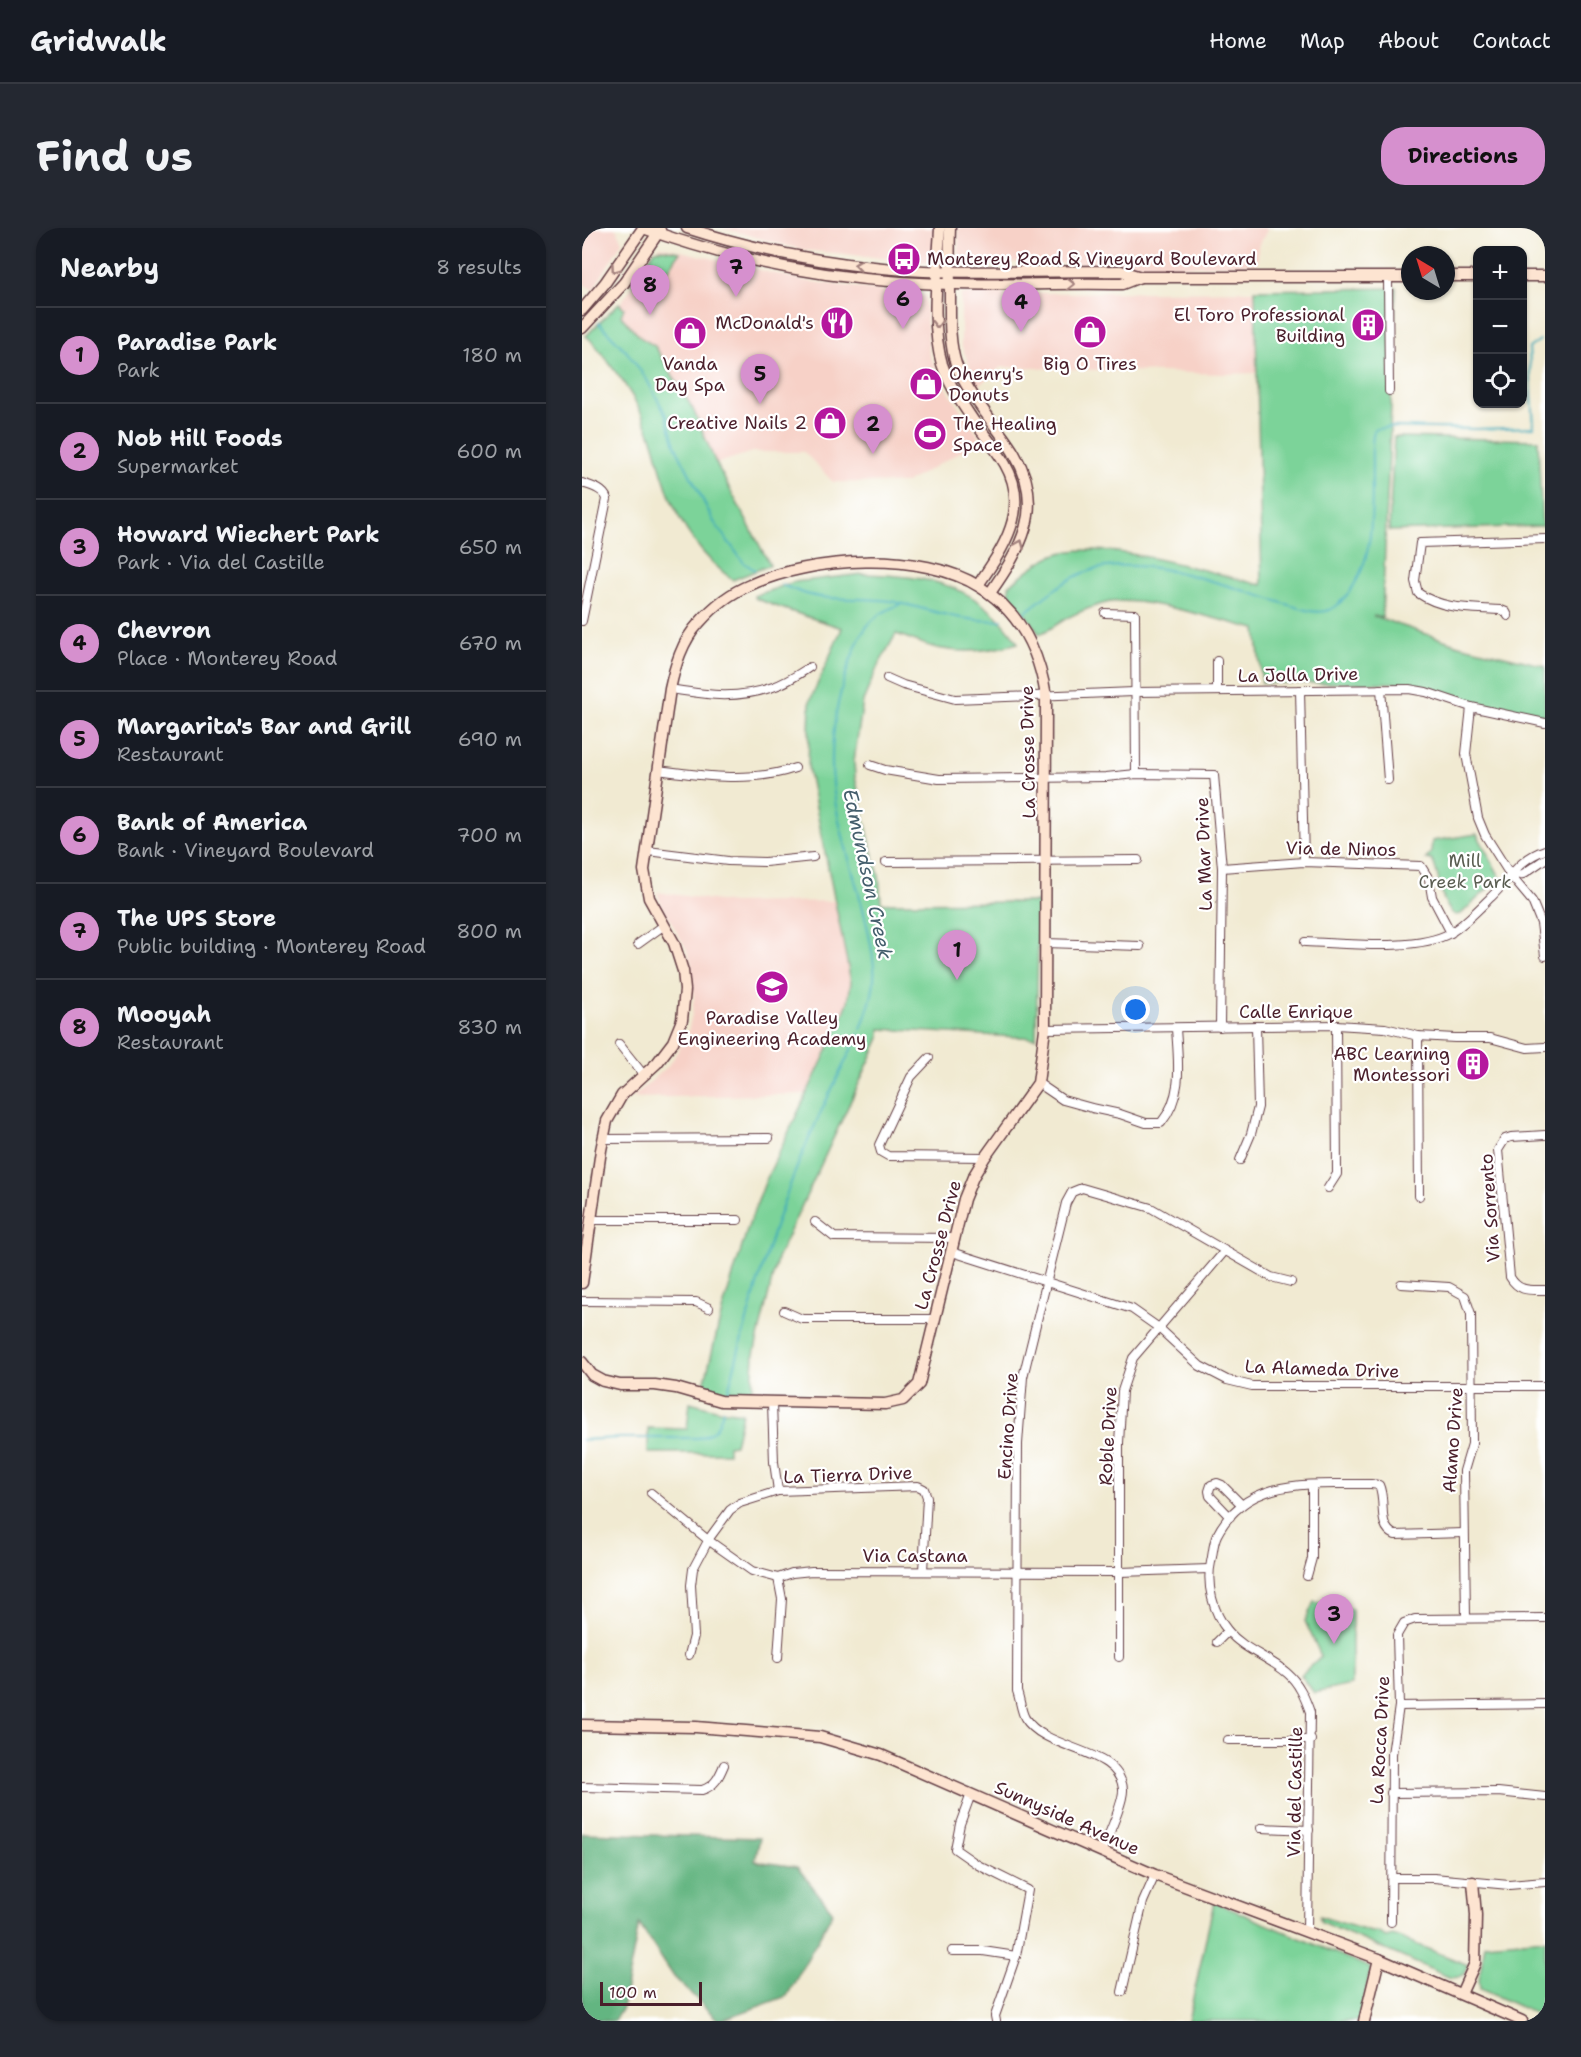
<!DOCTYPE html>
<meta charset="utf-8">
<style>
body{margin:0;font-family:"Shantell Sans",sans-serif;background:#242831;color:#f1f3f6}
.controls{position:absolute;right:18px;top:18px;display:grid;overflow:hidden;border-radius:12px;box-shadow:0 2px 4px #0004}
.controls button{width:54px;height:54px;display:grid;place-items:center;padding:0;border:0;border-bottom:2px solid #363941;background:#171b24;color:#f1f3f6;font:30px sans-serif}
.compass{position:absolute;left:819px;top:18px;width:54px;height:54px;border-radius:50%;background:#171b24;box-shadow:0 2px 4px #0004;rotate:322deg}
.scale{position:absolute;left:18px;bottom:15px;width:102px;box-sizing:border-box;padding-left:6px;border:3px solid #4a1f2b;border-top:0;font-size:16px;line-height:21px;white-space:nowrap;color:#4a1f2b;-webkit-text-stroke:4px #fff;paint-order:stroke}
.you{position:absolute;left:554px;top:782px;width:21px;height:21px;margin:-15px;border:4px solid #fff;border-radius:50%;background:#1a73e8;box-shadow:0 0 0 9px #1a73e833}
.badge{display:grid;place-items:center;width:39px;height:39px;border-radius:50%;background:#d690ce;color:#111;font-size:20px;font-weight:700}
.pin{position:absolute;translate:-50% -50px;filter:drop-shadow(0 2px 3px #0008)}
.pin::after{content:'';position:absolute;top:32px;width:21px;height:18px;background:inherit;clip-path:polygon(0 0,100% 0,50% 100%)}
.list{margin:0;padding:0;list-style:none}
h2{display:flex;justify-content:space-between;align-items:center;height:78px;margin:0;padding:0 24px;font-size:26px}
h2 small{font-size:20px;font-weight:400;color:#9ea1a6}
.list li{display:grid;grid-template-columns:39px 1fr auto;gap:18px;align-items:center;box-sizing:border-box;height:96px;padding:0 24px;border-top:2px solid #363941}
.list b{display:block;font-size:22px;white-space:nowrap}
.list p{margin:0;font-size:20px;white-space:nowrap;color:#9ea1a6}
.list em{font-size:20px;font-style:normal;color:#9ea1a6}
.icon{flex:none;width:33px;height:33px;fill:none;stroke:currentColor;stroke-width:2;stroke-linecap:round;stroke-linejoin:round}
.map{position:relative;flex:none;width:963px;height:1793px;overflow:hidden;border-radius:24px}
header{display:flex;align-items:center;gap:36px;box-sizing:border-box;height:84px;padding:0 30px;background:#171b24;border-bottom:2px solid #363941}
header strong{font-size:28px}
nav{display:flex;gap:33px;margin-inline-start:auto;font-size:21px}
.intro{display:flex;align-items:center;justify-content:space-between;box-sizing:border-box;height:144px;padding:0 36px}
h1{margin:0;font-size:42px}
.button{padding:15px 27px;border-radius:24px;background:#d690ce;color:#111;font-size:21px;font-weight:700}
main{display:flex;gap:36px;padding:0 36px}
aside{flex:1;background:#171b24;border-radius:24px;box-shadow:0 2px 4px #0004}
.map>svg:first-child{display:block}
.built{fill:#f7d1c7}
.green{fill:#7bd399;stroke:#627962;stroke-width:1.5}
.forest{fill:#64b581;stroke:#576a56;stroke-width:1.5}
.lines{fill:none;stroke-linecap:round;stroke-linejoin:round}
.stream{stroke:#3dabbb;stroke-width:2}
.street-casing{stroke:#633d44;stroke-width:10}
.secondary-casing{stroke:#633d44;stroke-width:13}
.street{stroke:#fff;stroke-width:8}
.secondary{stroke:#fde4d1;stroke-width:10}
.oneway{stroke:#a4827e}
.labels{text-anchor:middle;stroke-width:4.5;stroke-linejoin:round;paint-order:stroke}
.poi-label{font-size:18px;fill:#4a1f2b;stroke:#fff;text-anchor:end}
.street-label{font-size:18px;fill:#4a1f2b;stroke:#fff}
.park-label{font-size:18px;fill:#5b5e52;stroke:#fff}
.water-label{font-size:20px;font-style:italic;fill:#445e6c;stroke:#fff}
</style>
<header>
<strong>Gridwalk</strong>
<nav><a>Home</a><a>Map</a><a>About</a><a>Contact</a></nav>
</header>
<div class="intro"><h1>Find us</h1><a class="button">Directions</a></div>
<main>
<aside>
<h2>Nearby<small>8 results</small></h2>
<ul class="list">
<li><span class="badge">1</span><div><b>Paradise Park</b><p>Park</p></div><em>180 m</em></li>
<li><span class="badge">2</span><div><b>Nob Hill Foods</b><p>Supermarket</p></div><em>600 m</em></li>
<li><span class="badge">3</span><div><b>Howard Wiechert Park</b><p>Park · Via del Castille</p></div><em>650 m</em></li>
<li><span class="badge">4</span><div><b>Chevron</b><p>Place · Monterey Road</p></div><em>670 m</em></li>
<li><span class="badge">5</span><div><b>Margarita's Bar and Grill</b><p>Restaurant</p></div><em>690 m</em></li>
<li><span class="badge">6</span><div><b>Bank of America</b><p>Bank · Vineyard Boulevard</p></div><em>700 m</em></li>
<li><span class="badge">7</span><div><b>The UPS Store</b><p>Public building · Monterey Road</p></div><em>800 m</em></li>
<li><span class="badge">8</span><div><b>Mooyah</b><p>Restaurant</p></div><em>830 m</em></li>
</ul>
</aside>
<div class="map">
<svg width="963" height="1793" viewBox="0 0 963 1793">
<rect width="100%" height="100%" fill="#fff"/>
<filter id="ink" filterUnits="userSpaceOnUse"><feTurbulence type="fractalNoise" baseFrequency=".0167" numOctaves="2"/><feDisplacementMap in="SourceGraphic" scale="12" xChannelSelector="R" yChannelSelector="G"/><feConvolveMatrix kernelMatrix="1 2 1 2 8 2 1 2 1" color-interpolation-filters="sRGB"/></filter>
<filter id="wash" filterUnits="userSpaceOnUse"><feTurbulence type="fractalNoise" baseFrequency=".008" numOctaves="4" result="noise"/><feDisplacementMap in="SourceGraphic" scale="24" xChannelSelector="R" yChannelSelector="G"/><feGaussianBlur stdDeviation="1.35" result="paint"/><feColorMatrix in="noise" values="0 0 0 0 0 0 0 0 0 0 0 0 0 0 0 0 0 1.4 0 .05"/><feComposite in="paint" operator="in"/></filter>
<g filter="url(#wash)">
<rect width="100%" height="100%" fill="#f1ead2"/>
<g class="built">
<path d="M0,0H32L35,2L40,14L11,62L0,55Z"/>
<path d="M139,0H353L351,35L221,22Z"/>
<path d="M376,0H686L676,20V36L601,38L377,33Z"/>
<path d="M78,18L224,53L343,68L347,126L363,158L399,212L324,255L251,254L222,224H170L133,236L32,85Z"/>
<path d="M673,63L675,145L642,146L419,139L396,158L379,116V66Z"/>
<path d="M75,664L151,675L253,673L268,741V769L259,796L226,866L50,870L83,841L90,833L106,804L110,786L112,770L109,735L105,722L79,676Z"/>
</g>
<g class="green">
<path d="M80,21L98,24L75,60L64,55L61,59L54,56L53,58L50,55L73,22Z"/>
<path d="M814,60L800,390L791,388L877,417L963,438V488L894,475L838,457L817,455H680L674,401C639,393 556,366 524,375C511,378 497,384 485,390C475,396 468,402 457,406L448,392L428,369L427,358C440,347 456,333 472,327C520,309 628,345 680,357L673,62Z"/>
<path d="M37,75L42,80L39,88L59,110L73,118L111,181L133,233L188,337L151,352C117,327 94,292 82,251C76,235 74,219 67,203C58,179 46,159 30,139C23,129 14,116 4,108Z"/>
<path d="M812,209L956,212L960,298L807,303Z"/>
<path d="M281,346C347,348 398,356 436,415C409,423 383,426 355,420C341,417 328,410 314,406L295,440L281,473L272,533L273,549L291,628L297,647L299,675L457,674L454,810L298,801V810L195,1031L172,1126L170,1164H141L122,1157L140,1083L167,996L184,952L258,795L266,774L269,754L226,539L228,473L260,400C231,390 201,382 173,370L172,368L212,354Z"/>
<path d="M895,606L918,649L879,686L873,687C857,676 859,648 850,632L844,631L849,625L850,613Z"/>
<path d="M108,1174L137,1182L160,1185L153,1217L146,1218V1225H66V1200L105,1201Z"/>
<path d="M732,1374L770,1381V1457L732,1465L719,1447L739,1428L723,1393Z"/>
<path d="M632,1674L789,1740L777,1793H606Z"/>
<path d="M737,1688L789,1704H795L804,1709L811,1707L886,1737L882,1746L877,1749L869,1750L739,1694Z"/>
<path d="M963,1711V1790L898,1761L897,1751L903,1716Z"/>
</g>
<path class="forest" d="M0,1605L178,1610L173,1633L215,1639L251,1684L205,1768L137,1793L92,1749L57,1696L40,1780L32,1793H0Z"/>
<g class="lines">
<g class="stream">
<path d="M17,95L45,124L65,152L84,187L93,217L132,294L162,335L173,342"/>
<path d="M200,357C213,362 225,368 239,369C261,372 285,370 308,373C346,380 381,396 420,392"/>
<path d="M442,385C461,371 481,352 504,344C567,321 665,367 728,383C745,386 753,381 764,368C795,331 789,282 790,236C790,225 789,214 792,203L795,201L809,199L894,201L952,199L947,120L958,112"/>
<path d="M279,801C286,781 294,762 292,739C287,688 267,639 256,588C245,538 250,487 266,439C278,407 284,388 319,376"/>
<path d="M146,1164C163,1097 181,1030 205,965C225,910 251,858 277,806"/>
<path d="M0,1212L36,1210H116C133,1206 137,1198 141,1182"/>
</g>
</g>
</g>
<g filter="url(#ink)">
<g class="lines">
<defs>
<g id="street">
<path d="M806,49L807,163"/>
<path d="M0,255C9,258 22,261 25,271L0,393"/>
<path d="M523,385L553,386L554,546"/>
<path d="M926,388L924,384L919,382C890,380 861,382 836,365L833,353L838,315L963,311"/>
<path d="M635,433V463"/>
<path d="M305,450L321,457L373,471L552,464L827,461L844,464L889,479L963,495"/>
<path d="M88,461C126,467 153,472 191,459C204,455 217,446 228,439"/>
<path d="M799,461L806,552"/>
<path d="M718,462L722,634"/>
<path d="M889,479L884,526L896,590L903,607L929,648L950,673L959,695L963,728"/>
<path d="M288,537L303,542L357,551L524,549L554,546L632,547L640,640L638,799"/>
<path d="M76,542C122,548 169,555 213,540"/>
<path d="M66,623L146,633L183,634L231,629"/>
<path d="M304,634L556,632"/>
<path d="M640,640L722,634L839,638L847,651L850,669L869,705"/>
<path d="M929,648L941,646L963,631"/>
<path d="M723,714C762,715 835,724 868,705C882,697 897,681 909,669C929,650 935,632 963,622"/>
<path d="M463,715L558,718"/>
<path d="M56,716L81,698"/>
<path d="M463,801L754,797L803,800L836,808L873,810H908L945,820L963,819"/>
<path d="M836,808L837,968"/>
<path d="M37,816L61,846"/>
<path d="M347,830L329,849L297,917L299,924L306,928L403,929"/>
<path d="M456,855L481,872L510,880L538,886L564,895H579C602,867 596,834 594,800"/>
<path d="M963,907L929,909L923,911L916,922L928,1049C937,1064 947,1062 963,1062"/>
<path d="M21,911L187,910"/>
<path d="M658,932L669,906L676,879L674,798"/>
<path d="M746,960L755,946L754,797"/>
<path d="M10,992H156"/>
<path d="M233,994L252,1009L373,1010"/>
<path d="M370,1024L550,1081L577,1100L618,1138L645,1152L670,1158H963"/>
<path d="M819,1056L867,1059L883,1068L889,1086L890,1216L882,1243L884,1389"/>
<path d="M0,1073L114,1074L127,1080"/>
<path d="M202,1083L220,1091H353"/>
<path d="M190,1175L192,1234L196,1263"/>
<path d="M69,1265L126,1312L170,1343L196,1350L210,1345L230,1343L538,1344L627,1341"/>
<path d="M648,1289L628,1268L627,1263L629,1257L635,1255L640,1257L660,1277"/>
<path d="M126,1312L148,1282L158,1275L196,1263L336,1258L342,1261L345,1269L341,1343"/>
<path d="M725,1348L730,1330V1257"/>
<path d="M635,1414L646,1403"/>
<path d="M107,1427L112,1408L109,1357L111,1341L127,1311"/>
<path d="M537,1429V1215L540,1163L551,1130L642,1024"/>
<path d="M196,1430L200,1371L196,1350"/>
<path d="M817,1478L963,1476"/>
<path d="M646,1512H729"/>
<path d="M0,1559L120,1562C133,1558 137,1549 142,1537"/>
<path d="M809,1565L916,1564L963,1569"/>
<path d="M389,1566L378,1596L373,1621L396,1637L446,1662L434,1728L413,1788L414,1793"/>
<path d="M679,1600L727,1602"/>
<path d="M520,1623C525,1610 542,1574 541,1561C537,1519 464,1524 443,1490C439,1483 438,1471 435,1463L436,1216L441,1149L484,975L490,964L500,960L569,980L689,1049L709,1054"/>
<path d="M810,1650H852L927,1657L963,1654"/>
<path d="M809,1694L810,1526L817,1478L815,1407L822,1395L833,1391L963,1390"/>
<path d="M725,1703L728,1484C723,1470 717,1455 705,1445C687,1429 662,1422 646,1403C631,1385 624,1356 629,1334C631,1326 631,1315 635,1307C666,1247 732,1257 789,1256L797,1257C805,1274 794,1298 813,1307L882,1305"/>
<path d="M370,1723H401L434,1728"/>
<path d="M540,1764L561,1674L573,1647"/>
</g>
<g id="secondary">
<path d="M61,0C144,30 231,48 319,54C389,59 460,55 530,56H540L558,49"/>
<path d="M105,0C182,25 262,39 342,43C408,45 474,43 539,43L559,49H828"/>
<path d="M358,0C356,43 348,95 360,136C367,157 379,174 391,192C402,206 414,221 423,236C449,281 421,321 396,357"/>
<path d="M368,0C367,23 368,46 368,68C368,91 367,114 374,136C382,157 397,176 410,194C418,205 427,216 433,227C464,280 438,322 408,365"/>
<path d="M864,48H896"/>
<path d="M940,48H963"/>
<path d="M0,82L23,55L61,0"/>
<path d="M0,100L42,55L78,2"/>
<path d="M0,1055L19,922L25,893L40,867L75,835L91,814L100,792L103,762L101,743L92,715L67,670L62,642L88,461C93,438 100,413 117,395C131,379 148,365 168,357C228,329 340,322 398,359C437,383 457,423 464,468L463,801L456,855L403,929L391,949L382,971L337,1156L321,1172L303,1176L139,1173L94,1160L73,1157H38L21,1153L10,1147L0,1134"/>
<path d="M0,1497L114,1499L238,1509L299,1527L573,1647L797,1731L940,1793"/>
<path d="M879,1766L893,1735L894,1687L891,1654"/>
<path d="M782,1793L797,1731"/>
</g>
</defs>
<use href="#street" class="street-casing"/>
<use href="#secondary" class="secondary-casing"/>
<use href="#street" class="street"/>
<use href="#secondary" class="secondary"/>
</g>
<defs><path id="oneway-chevron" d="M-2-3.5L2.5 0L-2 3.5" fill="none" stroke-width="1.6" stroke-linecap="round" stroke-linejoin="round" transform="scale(1.5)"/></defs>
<g class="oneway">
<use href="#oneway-chevron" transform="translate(276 37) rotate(-173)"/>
<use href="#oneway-chevron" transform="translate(33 41) rotate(125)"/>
<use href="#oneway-chevron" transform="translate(489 56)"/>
<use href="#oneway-chevron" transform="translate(355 96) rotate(89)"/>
<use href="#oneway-chevron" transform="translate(438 316) rotate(-67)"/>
</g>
</g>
<defs>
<symbol id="bus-disc" viewBox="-11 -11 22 22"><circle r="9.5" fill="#b5179e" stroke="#fff"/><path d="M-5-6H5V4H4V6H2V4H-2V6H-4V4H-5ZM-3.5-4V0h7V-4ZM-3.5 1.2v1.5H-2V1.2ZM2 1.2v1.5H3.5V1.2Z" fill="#fff"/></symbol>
<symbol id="restaurant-disc" viewBox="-11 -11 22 22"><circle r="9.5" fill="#b5179e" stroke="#fff"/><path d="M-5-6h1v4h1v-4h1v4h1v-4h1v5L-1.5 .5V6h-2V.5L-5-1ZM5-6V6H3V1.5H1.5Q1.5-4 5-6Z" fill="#fff"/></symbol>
<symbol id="building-disc" viewBox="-11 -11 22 22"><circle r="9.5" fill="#b5179e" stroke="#fff"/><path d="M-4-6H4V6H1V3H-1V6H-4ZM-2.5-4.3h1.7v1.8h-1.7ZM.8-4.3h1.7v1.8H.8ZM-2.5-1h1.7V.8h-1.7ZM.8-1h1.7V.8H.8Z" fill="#fff"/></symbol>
<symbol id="shop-disc" viewBox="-11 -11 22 22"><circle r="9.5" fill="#b5179e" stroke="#fff"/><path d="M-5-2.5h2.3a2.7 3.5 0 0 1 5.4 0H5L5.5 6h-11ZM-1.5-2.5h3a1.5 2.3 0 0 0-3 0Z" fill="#fff"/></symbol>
<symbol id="stadium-disc" viewBox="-11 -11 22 22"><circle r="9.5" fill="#b5179e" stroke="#fff"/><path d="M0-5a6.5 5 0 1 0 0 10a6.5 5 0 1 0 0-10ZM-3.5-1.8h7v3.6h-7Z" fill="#fff"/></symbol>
<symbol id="school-disc" viewBox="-11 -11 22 22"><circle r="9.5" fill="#b5179e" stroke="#fff"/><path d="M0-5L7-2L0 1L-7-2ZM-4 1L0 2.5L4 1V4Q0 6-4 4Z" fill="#fff"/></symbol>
</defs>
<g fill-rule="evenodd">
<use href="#bus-disc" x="303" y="12" width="38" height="38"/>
<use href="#restaurant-disc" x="236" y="76" width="38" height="38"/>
<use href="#building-disc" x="767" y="78" width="38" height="38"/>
<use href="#shop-disc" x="489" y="85" width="38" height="38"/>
<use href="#shop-disc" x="89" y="86" width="38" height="38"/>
<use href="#shop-disc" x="325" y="137" width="38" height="38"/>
<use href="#shop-disc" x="229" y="176" width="38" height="38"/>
<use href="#stadium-disc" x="329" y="187" width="38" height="38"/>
<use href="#school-disc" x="171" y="740" width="38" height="38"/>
<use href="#building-disc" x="872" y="817" width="38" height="38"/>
</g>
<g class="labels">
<g class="poi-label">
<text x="345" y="37" text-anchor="start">Monterey Road &amp; Vineyard Boulevard</text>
<text x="763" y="93">El Toro Professional<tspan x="763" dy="21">Building</tspan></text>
<text x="232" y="101">McDonald's</text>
<text x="108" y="142" text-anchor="middle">Vanda<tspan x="108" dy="21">Day Spa</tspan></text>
<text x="508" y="142" text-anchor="middle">Big O Tires</text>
<text x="367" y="152" text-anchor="start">Ohenry's<tspan x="367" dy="21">Donuts</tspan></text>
<text x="225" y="201">Creative Nails 2</text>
<text x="371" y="202" text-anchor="start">The Healing<tspan x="371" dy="21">Space</tspan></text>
<text x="190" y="796" text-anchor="middle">Paradise Valley<tspan x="190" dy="21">Engineering Academy</tspan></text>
<text x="868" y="832">ABC Learning<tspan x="868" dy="21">Montessori</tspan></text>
</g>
<g class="street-label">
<text transform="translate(716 447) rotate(-1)" y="6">La Jolla Drive</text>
<text transform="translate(446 524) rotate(-91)" y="6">La Crosse Drive</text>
<text transform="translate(759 621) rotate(1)" y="6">Via de Ninos</text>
<text transform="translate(622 626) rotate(-92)" y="6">La Mar Drive</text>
<text x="714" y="790">Calle Enrique</text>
<text transform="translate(908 980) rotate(-94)" y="6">Via Sorrento</text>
<text transform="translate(356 1017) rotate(-75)" y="6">La Crosse Drive</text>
<text transform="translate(740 1141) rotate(2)" y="6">La Alameda Drive</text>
<text transform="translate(426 1198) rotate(-86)" y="6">Encino Drive</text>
<text transform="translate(526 1208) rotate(-87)" y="6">Roble Drive</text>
<text transform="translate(871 1212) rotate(-86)" y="6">Alamo Drive</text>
<text transform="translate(266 1247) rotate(-2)" y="6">La Tierra Drive</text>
<text x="333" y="1334">Via Castana</text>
<text transform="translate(798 1512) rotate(-87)" y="6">La Rocca Drive</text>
<text transform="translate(713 1564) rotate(-89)" y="6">Via del Castille</text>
<text transform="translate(485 1590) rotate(24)" y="6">Sunnyside Avenue</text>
</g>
<g class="park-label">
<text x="883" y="639">Mill<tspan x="883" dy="21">Creek Park</tspan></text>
</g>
<g class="water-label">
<text transform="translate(286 646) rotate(78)" y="7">Edmundson Creek</text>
</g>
</g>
</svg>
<div class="controls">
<button>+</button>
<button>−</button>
<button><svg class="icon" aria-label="locate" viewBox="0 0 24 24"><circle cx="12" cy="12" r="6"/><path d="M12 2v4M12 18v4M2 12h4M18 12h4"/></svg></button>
</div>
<svg class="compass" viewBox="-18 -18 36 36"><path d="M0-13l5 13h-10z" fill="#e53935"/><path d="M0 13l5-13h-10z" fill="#9ea1a6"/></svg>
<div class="scale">100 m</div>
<div class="you"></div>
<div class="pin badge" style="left:375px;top:752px">1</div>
<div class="pin badge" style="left:291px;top:226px">2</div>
<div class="pin badge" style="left:752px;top:1416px">3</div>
<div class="pin badge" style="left:439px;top:104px">4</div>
<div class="pin badge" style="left:178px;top:176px">5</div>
<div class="pin badge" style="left:321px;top:101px">6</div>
<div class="pin badge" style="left:154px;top:69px">7</div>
<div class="pin badge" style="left:68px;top:87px">8</div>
</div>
</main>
